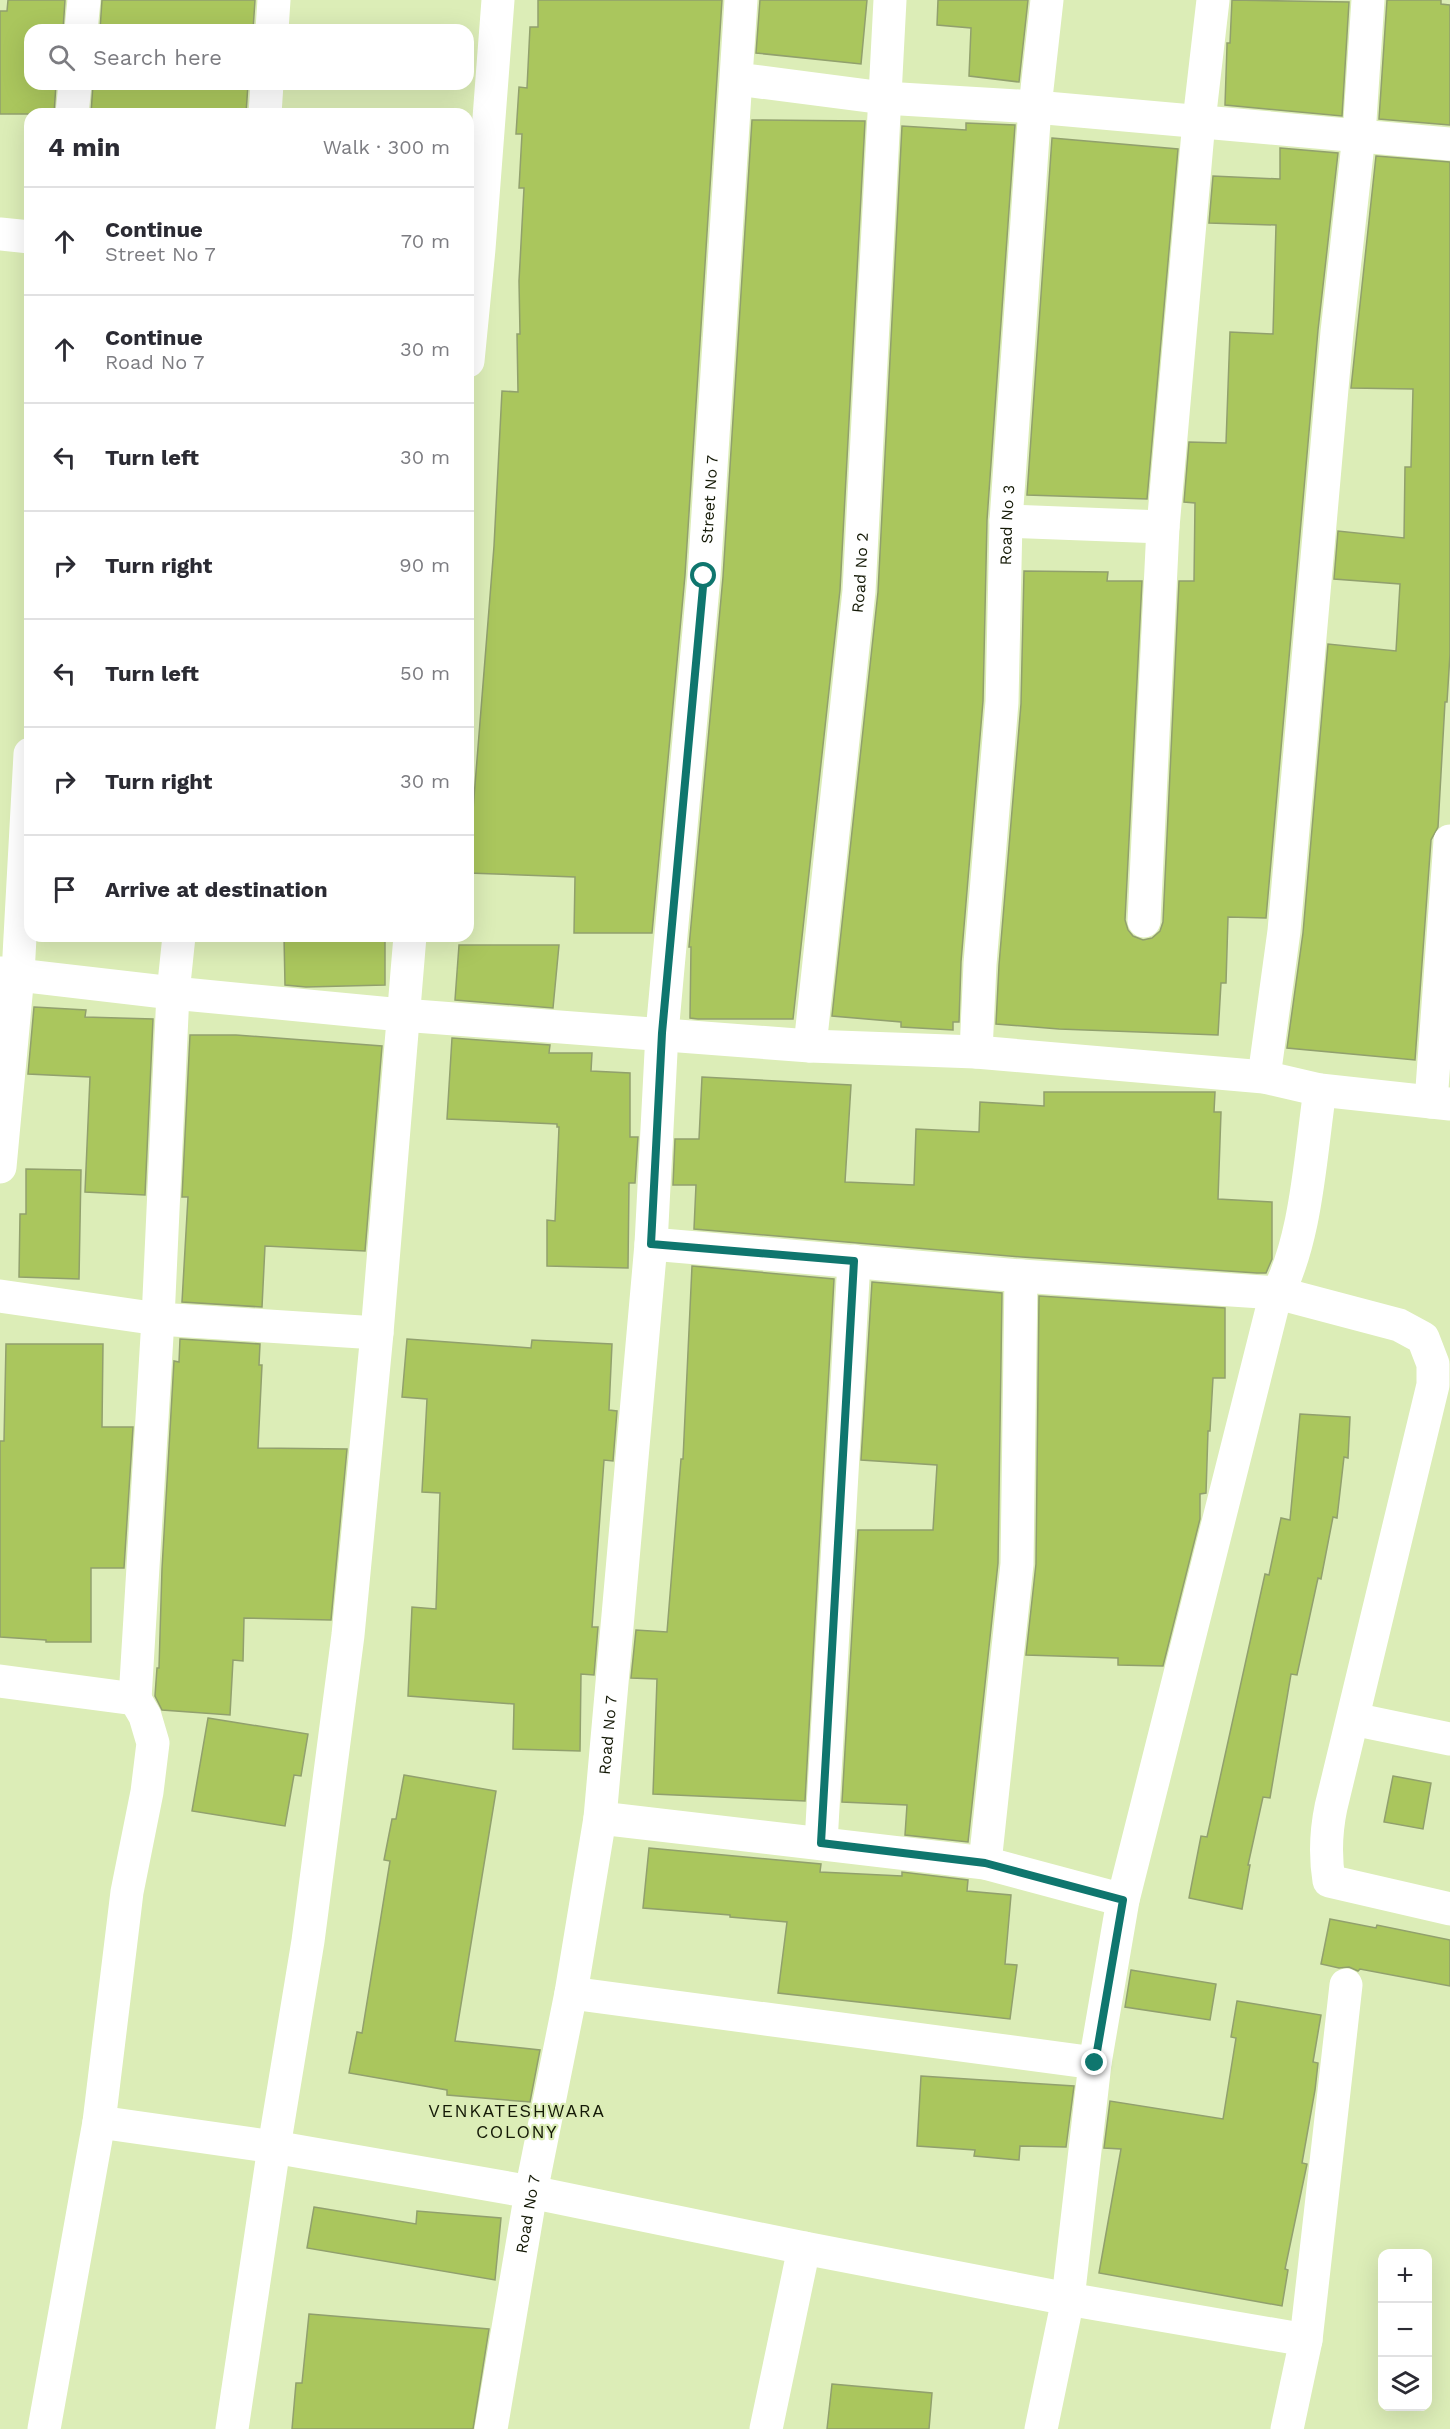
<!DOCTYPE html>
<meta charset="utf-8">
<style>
body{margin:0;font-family:"Work Sans",sans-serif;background:#f7f7f7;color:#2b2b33}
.controls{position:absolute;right:18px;bottom:18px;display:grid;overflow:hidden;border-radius:12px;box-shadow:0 6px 24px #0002}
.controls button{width:54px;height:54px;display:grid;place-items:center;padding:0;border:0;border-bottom:2px solid #e1e1e2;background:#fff;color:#2b2b33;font:30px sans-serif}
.stop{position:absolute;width:18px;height:18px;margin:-14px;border:4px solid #0f766e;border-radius:50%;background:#fff}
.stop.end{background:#0f766e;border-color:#fff;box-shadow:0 2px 6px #0008}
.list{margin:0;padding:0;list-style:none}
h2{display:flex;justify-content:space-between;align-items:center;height:78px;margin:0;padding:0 24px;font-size:26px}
h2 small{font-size:20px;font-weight:400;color:#7c7c81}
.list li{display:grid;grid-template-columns:39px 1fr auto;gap:18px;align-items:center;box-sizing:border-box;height:108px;padding:0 24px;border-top:2px solid #e1e1e2}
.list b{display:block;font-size:22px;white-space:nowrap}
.list p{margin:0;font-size:20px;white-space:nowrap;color:#7c7c81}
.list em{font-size:20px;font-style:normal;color:#7c7c81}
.icon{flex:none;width:33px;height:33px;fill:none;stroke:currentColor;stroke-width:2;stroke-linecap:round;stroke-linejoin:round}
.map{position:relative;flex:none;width:1450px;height:2429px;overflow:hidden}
.search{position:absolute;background:#fff;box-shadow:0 6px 24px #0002;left:24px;top:24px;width:450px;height:66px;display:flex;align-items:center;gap:15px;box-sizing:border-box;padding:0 21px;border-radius:18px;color:#7c7c81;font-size:22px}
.panel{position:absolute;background:#fff;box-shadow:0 6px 24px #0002;left:24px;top:108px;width:450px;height:834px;border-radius:18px}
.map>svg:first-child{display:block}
.building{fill:#aac65d;stroke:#91a06d;stroke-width:1.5}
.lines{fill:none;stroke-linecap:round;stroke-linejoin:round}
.minor{stroke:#fff;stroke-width:33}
.route{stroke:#0f766e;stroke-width:8}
.labels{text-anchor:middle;stroke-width:4.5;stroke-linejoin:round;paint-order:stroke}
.street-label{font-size:16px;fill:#141906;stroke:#dcedb7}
.neighbourhood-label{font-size:18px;letter-spacing:1.5px;fill:#141906;stroke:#dcedb7}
</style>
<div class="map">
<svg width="1450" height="2429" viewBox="0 0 1450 2429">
<rect width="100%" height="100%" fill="#dcedb7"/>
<g class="building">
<path d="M8,0H65L63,30H30V84H56L54,114H0V11H7Z"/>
<path d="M102,0H255L253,30H100Z"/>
<path d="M538,0H722L685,575L652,933H574L575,877L468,873L494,546L502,391L518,392L517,334H520L519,281L524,188H519L522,134H516L519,87L527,88L530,27H538Z"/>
<path d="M760,0H867L861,64L756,53Z"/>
<path d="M938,0H1028L1019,82L969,76L971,28L937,25Z"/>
<path d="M1232,0L1349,2L1342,116L1225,105L1227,46V43H1230Z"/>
<path d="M1387,0H1441V4L1450,5V125L1379,119Z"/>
<path d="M93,84H248L246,114H91Z"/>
<path d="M752,120L865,121L840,590L793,1019H698L690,1018L691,947H689L723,577Z"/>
<path d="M966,123L1015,125L987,520L983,701L961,962L959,1022H953V1030L901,1027V1022L832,1016L878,592L902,126L966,130Z"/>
<path d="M1052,138L1178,149L1147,499L1027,495Z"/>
<path d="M1280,148L1338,153L1318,330L1266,918L1228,917L1226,983H1221L1218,1035L1059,1029L996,1024L999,965L1021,704L1024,571L1108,572L1107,581H1142L1125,920L1128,930L1133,936L1143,940L1152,938L1160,931L1163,922L1179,581H1194L1195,503L1184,502L1189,442L1226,443L1230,332L1273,334L1276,225L1209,223L1213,176L1280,179Z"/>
<path d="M1376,156L1450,162V654L1447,702H1445L1438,827L1431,840L1415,1060L1287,1048L1303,933L1328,644L1396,651L1400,584L1334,579L1338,531L1404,538L1405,467H1411L1413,389L1351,388Z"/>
<path d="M284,936H385V985L306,987L285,985Z"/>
<path d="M459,945H559L553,1008L455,1000Z"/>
<path d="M34,1007L86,1010L85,1017L153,1019L145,1195L85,1192L90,1077L28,1074Z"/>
<path d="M190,1035H236L382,1046L365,1251L265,1246L262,1307L182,1302L188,1197H182Z"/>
<path d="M452,1038L550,1045L549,1053H592L591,1071L630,1073V1137H638L635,1183H629L628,1268L547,1266V1220L555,1221L559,1127H557V1124L447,1119Z"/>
<path d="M702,1077L851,1085L845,1182L914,1185L916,1129L979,1132L980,1102L1044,1106V1092H1215L1214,1112H1221L1218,1199L1272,1202V1259L1266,1273H1257L1022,1257L694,1229L696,1185H673L675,1139H699Z"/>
<path d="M26,1169L81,1170L79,1279L19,1277L20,1214H26Z"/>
<path d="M692,1266L834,1279L805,1801L653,1794L657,1679L631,1678L636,1630L667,1632L681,1459H683Z"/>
<path d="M872,1282L1002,1293L998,1563L968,1842L905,1835L907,1805L842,1802L858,1530H933L937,1465L861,1460Z"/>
<path d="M1039,1296L1225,1308V1378H1213L1210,1431H1208L1206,1493L1200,1494V1519L1163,1666L1118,1665V1658L1026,1655L1036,1564Z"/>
<path d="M180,1339L260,1344L259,1365H262L258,1448L347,1449L331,1620L244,1618L243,1661L233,1660L230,1715L162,1710L155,1696L157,1668H159L162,1569L174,1361L179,1362Z"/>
<path d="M407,1339L531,1348L532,1340L612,1344L609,1410L617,1411L613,1461L604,1460L592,1627H598L594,1675L581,1674L580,1751L513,1749L514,1704L408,1696L412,1607L436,1609L440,1493L422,1492L427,1399L402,1397Z"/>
<path d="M6,1344H103L102,1427H133L124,1568H91V1642H46V1640L0,1637V1441H4Z"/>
<path d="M1300,1414L1350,1417L1348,1458L1344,1457L1337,1518L1333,1517L1321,1579L1318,1578L1297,1675L1291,1674L1270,1798L1263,1797L1248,1865H1250L1242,1909L1189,1898L1201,1836L1207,1837L1265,1574L1269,1575L1281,1518L1290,1520Z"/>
<path d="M208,1718L308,1734L301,1776L294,1775L285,1826L192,1811Z"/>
<path d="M404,1775L496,1791L455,2041L540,2050L530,2102L447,2095V2090L349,2073L357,2032L362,2033L390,1861L384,1860L392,1819H396Z"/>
<path d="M1393,1776L1431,1783L1423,1829L1384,1822Z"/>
<path d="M649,1848L821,1864L820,1872L902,1876V1872L968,1880L967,1891L1011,1895L1005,1964L1017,1965L1010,2019L778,1993L787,1922L730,1917V1915L643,1908Z"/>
<path d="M1330,1919L1376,1928L1377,1925L1450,1940V1986L1360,1969L1358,1971L1349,1967L1339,1968L1321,1964Z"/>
<path d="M1131,1970L1216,1984L1210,2020L1125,2007Z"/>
<path d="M1237,2001L1321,2015L1313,2062L1318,2063L1315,2090L1302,2163L1307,2164L1285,2269L1288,2270L1282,2306L1099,2273L1121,2149L1104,2148L1110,2101L1223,2119L1236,2038L1231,2037Z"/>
<path d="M921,2076L1074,2086L1066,2147L1020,2146L1019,2160L974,2156L975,2150L917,2146Z"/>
<path d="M314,2207L416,2224L417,2211L501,2218L495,2280L307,2248Z"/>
<path d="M309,2314L489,2329L473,2429H292L296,2383H302Z"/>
<path d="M832,2384L932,2393L929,2429H827Z"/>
</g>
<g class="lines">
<g class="minor">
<path d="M81,30L84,0"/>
<path d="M272,30L274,0"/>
<path d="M737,79L884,98L1035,107L1450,144"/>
<path d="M72,114L75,84"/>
<path d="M265,114L267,84"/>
<path d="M0,234L30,237"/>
<path d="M468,361L479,249L498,0"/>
<path d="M1006,521L1163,527"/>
<path d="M1144,921L1163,527L1199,121L1213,0"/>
<path d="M0,973L173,993L402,1015L810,1046L976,1052L1264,1077L1320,1090L1450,1104"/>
<path id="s1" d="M810,1046L859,591L890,0"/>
<path id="s2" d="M976,1052L980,964L1002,702L1006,521L1035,107L1047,0"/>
<path d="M1264,1077L1284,931L1337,332L1359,135L1368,0"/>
<path d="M1431,1102L1450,841"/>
<path d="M0,1167L18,974L30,754"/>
<path d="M651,1244L1021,1276L1278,1293L1399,1325L1423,1338L1433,1364V1385L1331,1807C1326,1831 1325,1856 1329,1881L1450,1909"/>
<path d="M0,1296L158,1319L377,1333"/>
<path d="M0,1681L135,1699L145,1716L153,1743L147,1792L127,1892L99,2122L44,2429"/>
<path d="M135,1699L158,1319L173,993L179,936"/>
<path d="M1353,1719L1450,1739"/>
<path d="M600,1818L985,1863L1123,1900"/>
<path d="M821,1843L854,1261"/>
<path d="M985,1863L1017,1564L1021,1276"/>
<path d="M571,1993L1095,2063"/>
<path d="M99,2122L274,2147L531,2192L804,2248L1068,2299L1306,2340"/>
<path d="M232,2429L274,2147L308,1941L348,1635L377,1333L410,936"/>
<path id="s3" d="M491,2429L531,2192L571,1993L600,1818L651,1244L662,1033L704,576L741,0"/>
<path d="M766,2429L804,2248"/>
<path d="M1041,2429L1068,2299L1095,2063L1123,1900L1274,1301C1307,1241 1310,1157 1320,1090"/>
<path d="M1287,2429L1306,2340L1346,1985"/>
</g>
</g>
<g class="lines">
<path class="route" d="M704,576L662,1033L651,1244L854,1261L821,1843L985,1863L1123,1900L1095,2063"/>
</g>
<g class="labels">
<g class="street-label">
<text dy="6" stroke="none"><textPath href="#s3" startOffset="1944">Street No 7</textPath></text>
<text dy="6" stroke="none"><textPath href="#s2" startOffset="528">Road No 3</textPath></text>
<text dy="6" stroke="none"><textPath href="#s1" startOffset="476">Road No 2</textPath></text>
<text dy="6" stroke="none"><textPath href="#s3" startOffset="704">Road No 7</textPath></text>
<text dy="6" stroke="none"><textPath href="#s3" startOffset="218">Road No 7</textPath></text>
</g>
<g class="neighbourhood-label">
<text x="517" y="2117">VENKATESHWARA<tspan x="517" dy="21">COLONY</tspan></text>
</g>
</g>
</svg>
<div class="controls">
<button>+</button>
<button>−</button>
<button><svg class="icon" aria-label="layers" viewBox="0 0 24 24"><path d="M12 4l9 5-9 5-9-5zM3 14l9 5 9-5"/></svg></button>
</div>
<div class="stop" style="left:704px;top:576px"></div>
<div class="stop end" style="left:1095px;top:2063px"></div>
<div class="search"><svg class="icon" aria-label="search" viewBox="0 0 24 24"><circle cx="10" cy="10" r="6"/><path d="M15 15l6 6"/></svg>Search here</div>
<section class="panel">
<h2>4 min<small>Walk · 300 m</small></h2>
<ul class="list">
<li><svg class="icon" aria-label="ahead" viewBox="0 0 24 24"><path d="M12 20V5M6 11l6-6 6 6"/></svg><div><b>Continue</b><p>Street No 7</p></div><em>70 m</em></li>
<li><svg class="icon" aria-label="ahead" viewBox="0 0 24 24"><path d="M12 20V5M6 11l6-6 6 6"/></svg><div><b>Continue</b><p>Road No 7</p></div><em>30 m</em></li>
<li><svg class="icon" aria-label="left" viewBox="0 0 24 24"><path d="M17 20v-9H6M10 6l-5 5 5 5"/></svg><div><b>Turn left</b></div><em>30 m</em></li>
<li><svg class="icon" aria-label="right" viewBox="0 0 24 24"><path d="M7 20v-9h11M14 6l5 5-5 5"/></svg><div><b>Turn right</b></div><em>90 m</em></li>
<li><svg class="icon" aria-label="left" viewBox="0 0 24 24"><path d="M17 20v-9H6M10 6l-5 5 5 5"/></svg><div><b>Turn left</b></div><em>50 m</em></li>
<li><svg class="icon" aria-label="right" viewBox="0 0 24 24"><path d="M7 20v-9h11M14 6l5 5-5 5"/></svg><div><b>Turn right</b></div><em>30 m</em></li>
<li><svg class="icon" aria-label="arrive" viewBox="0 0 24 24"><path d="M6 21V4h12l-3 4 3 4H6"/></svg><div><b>Arrive at destination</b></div></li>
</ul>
</section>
</div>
